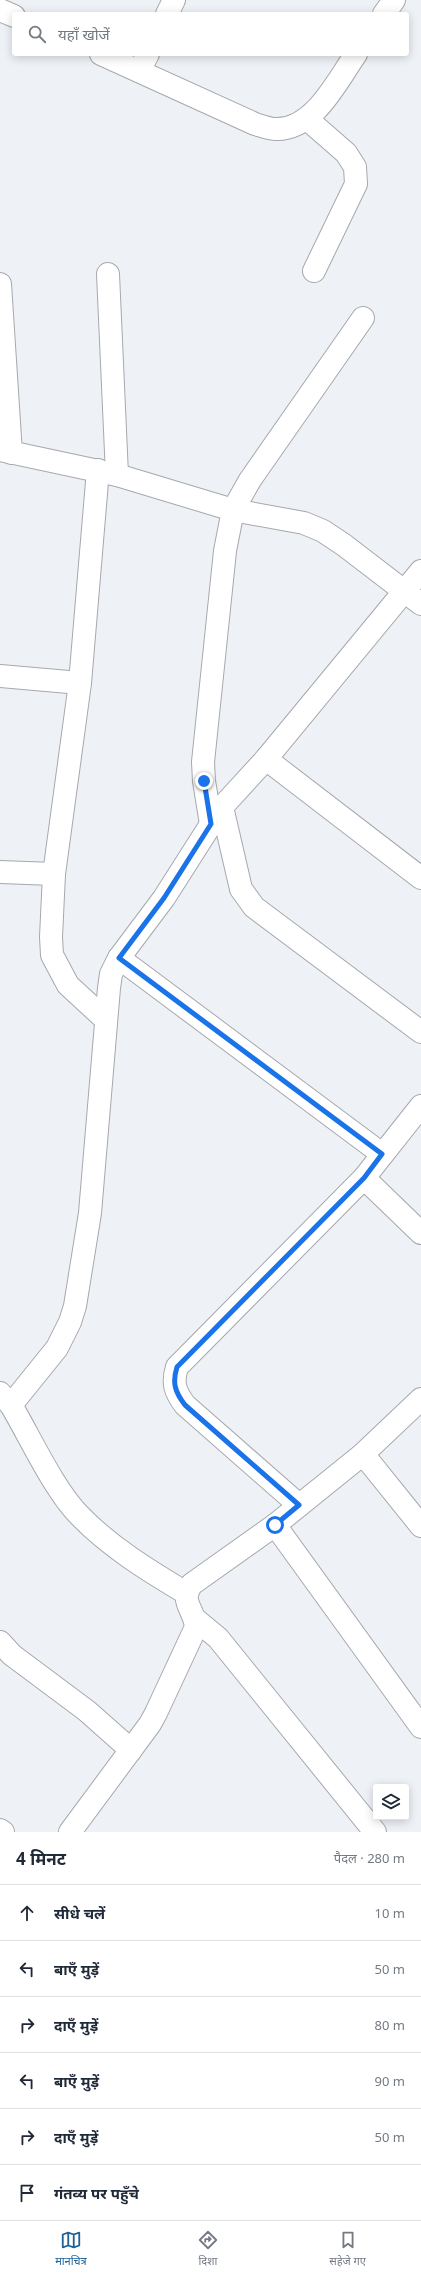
<!DOCTYPE html>
<html lang="hi">
<meta charset="utf-8">
<style>
body{margin:0;font-family:"Noto Sans","Noto Sans Devanagari",sans-serif;background:#f6f6f7;color:#1f2937}
.controls{position:absolute;right:12px;bottom:12px;display:grid;overflow:hidden;border-radius:4px;box-shadow:0 2px 10px #0003}
.controls button{width:36px;height:36px;display:grid;place-items:center;padding:0;border:0;border-bottom:1px solid #e0e1e3;background:#fff;color:#1f2937;font:20px sans-serif}
.stop{position:absolute;width:12px;height:12px;margin:-9px;border:3px solid #1a73e8;border-radius:50%;background:#fff}
.stop.end{background:#1a73e8;border-color:#fff;box-shadow:0 1px 4px #0008}
.list{margin:0;padding:0;list-style:none}
h2{display:flex;justify-content:space-between;align-items:center;height:52px;margin:0;padding:0 16px;font-size:17px}
h2 small{font-size:13px;font-weight:400;color:#747a83}
.list li{display:grid;grid-template-columns:26px 1fr auto;gap:12px;align-items:center;box-sizing:border-box;height:56px;padding:0 16px;border-top:1px solid #e0e1e3}
.list b{display:block;font-size:15px;white-space:nowrap}
.list em{font-size:13px;font-style:normal;color:#747a83}
.icon{flex:none;width:22px;height:22px;fill:none;stroke:currentColor;stroke-width:2;stroke-linecap:round;stroke-linejoin:round}
.map{position:relative;flex:none;width:421px;height:1832px;overflow:hidden}
.search{position:absolute;background:#fff;box-shadow:0 2px 10px #0003;left:12px;right:12px;top:12px;height:44px;display:flex;align-items:center;gap:10px;box-sizing:border-box;padding:0 14px;border-radius:4px;color:#747a83;font-size:15px}
.sheet{height:388px;background:#fff}
nav{display:flex;justify-content:space-around;align-items:center;box-sizing:border-box;height:56px;border-top:1px solid #e0e1e3;background:#fff;font-size:11px;color:#747a83}
nav a{display:grid;justify-items:center;gap:2px}
nav .on{color:#1e6297}
.map>svg:first-child{display:block}
.lines{fill:none;stroke-linecap:round;stroke-linejoin:round}
.street-casing{stroke:#a6a8ad;stroke-width:24}
.street{stroke:#fff;stroke-width:22}
.route{stroke:#1a73e8;stroke-width:5}
</style>
<div class="map">
<svg width="421" height="1832" viewBox="0 0 421 1832">
<rect width="100%" height="100%" fill="#eef1f6"/>
<g class="lines">
<defs>
<g id="street">
<path d="M0,10L14,16"/>
<path d="M167,14L174,0"/>
<path d="M384,14L394,0"/>
<path d="M101,54L255,124C262,126 269,129 276,129C314,130 337,81 356,54"/>
<path d="M139,71L148,54"/>
<path d="M307,119L346,153L355,167L356,184L314,271"/>
<path d="M108,274L117,475"/>
<path d="M0,284L11,453"/>
<path d="M0,450L117,475L233,510L304,523L323,531L344,545L421,604"/>
<path d="M98,470L80,683L54,874L51,937L52,955L68,985L106,1020"/>
<path d="M0,676L80,683"/>
<path d="M266,759L421,878"/>
<path d="M222,807L241,889L254,907L421,1032"/>
<path d="M211,824L204,781L203,762L225,551L233,510L250,480L363,318"/>
<path d="M0,872L54,874"/>
<path d="M119,958L382,1154"/>
<path d="M364,1178L421,1233"/>
<path d="M0,1393L11,1405C30,1437 54,1490 80,1516C110,1547 149,1571 186,1593"/>
<path d="M11,1405L57,1348L70,1322L75,1306L90,1213L109,988L111,974L119,958L164,898L222,807L266,759L421,571"/>
<path d="M363,1454L421,1526"/>
<path d="M299,1505L185,1405C175,1392 172,1383 177,1367L364,1178L421,1106"/>
<path d="M275,1525L421,1727"/>
<path d="M195,1619L218,1638L375,1832"/>
<path d="M0,1642L12,1655L87,1711L131,1750"/>
<path d="M0,1830L3,1832"/>
<path d="M70,1832L150,1724L156,1713L196,1627C194,1608 179,1602 192,1584L275,1525L363,1454L421,1399"/>
</g>
</defs>
<use href="#street" class="street-casing"/>
<use href="#street" class="street"/>
</g>
<g class="lines">
<path class="route" d="M204,781L211,824L164,898L119,958L382,1154L364,1178L177,1367C172,1383 175,1392 185,1405L299,1505L275,1525"/>
</g>
</svg>
<div class="controls">
<button><svg class="icon" aria-label="layers" viewBox="0 0 24 24"><path d="M12 4l9 5-9 5-9-5zM3 14l9 5 9-5"/></svg></button>
</div>
<div class="stop" style="left:275px;top:1525px"></div>
<div class="stop end" style="left:204px;top:781px"></div>
<div class="search"><svg class="icon" aria-label="search" viewBox="0 0 24 24"><circle cx="10" cy="10" r="6"/><path d="M15 15l6 6"/></svg>यहाँ खोजें</div>
</div>
<section class="sheet">
<h2>4 मिनट<small>पैदल · 280 m</small></h2>
<ul class="list">
<li><svg class="icon" aria-label="ahead" viewBox="0 0 24 24"><path d="M12 20V5M6 11l6-6 6 6"/></svg><div><b>सीधे चलें</b></div><em>10 m</em></li>
<li><svg class="icon" aria-label="left" viewBox="0 0 24 24"><path d="M17 20v-9H6M10 6l-5 5 5 5"/></svg><div><b>बाएँ मुड़ें</b></div><em>50 m</em></li>
<li><svg class="icon" aria-label="right" viewBox="0 0 24 24"><path d="M7 20v-9h11M14 6l5 5-5 5"/></svg><div><b>दाएँ मुड़ें</b></div><em>80 m</em></li>
<li><svg class="icon" aria-label="left" viewBox="0 0 24 24"><path d="M17 20v-9H6M10 6l-5 5 5 5"/></svg><div><b>बाएँ मुड़ें</b></div><em>90 m</em></li>
<li><svg class="icon" aria-label="right" viewBox="0 0 24 24"><path d="M7 20v-9h11M14 6l5 5-5 5"/></svg><div><b>दाएँ मुड़ें</b></div><em>50 m</em></li>
<li><svg class="icon" aria-label="arrive" viewBox="0 0 24 24"><path d="M6 21V4h12l-3 4 3 4H6"/></svg><div><b>गंतव्य पर पहुँचे</b></div></li>
</ul>
</section>
<nav>
<a class="on"><svg class="icon" aria-label="map" viewBox="0 0 24 24"><path d="M3 6l6-2 6 2 6-2v14l-6 2-6-2-6 2zM9 4v14M15 6v14"/></svg>मानचित्र</a>
<a><svg class="icon" aria-label="directions" viewBox="0 0 24 24"><path d="M12 3l9 9-9 9-9-9zM9 14v-3h6M13 9l2 2-2 2"/></svg>दिशा</a>
<a><svg class="icon" aria-label="saved" viewBox="0 0 24 24"><path d="M7 4h10v16l-5-4-5 4z"/></svg>सहेजे गए</a>
</nav>
